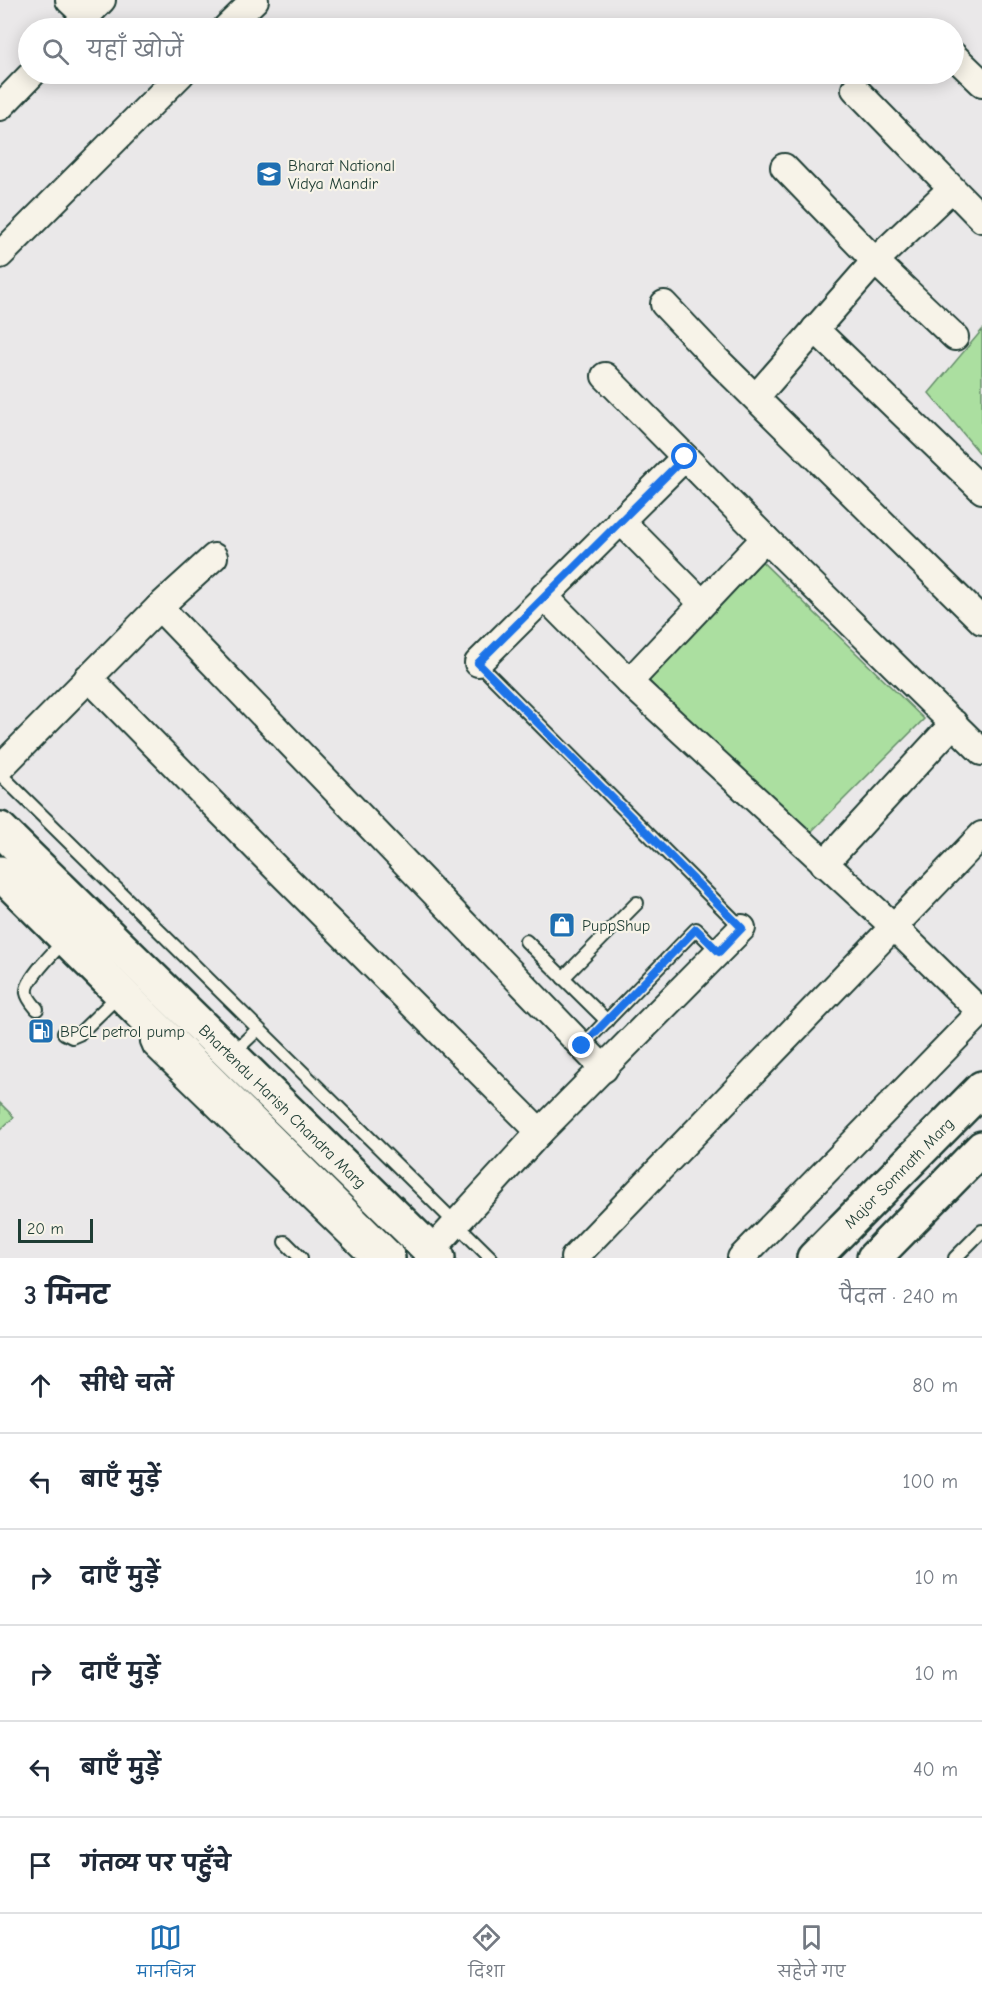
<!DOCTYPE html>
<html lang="hi">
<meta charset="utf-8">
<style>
body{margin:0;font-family:"Comic Neue","Playpen Sans Deva",sans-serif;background:#f6f6f7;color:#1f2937}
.scale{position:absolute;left:18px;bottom:15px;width:75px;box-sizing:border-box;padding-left:6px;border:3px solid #1f3d34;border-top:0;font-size:16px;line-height:21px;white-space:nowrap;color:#1f3d34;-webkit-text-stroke:4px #f7f3e8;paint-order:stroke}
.stop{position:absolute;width:18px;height:18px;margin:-14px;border:4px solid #1a73e8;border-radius:50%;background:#fff}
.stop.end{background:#1a73e8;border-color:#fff;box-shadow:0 2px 6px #0008}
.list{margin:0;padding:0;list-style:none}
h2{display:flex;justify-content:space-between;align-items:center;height:78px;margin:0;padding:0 24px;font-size:26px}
h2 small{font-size:20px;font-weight:400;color:#747a83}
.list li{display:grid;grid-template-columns:39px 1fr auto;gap:18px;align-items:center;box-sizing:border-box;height:96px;padding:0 24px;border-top:2px solid #e0e1e3}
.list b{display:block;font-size:22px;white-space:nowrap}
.list em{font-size:20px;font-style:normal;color:#747a83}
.icon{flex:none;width:33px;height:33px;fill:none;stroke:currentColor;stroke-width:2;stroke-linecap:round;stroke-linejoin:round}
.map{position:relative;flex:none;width:982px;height:1258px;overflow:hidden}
.search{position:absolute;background:#fff;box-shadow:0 3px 15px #0003;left:18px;right:18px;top:18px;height:66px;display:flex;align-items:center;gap:15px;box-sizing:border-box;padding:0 21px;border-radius:33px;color:#747a83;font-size:22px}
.sheet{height:654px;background:#fff}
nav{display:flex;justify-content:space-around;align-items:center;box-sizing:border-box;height:84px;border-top:2px solid #e0e1e3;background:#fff;font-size:16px;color:#747a83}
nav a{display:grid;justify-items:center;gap:3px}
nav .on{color:#1f6fb2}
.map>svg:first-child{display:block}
.green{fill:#abdfa0;stroke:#658e6a;stroke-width:1.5}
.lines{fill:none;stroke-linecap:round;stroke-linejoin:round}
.lane-casing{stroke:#1f3d34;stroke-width:16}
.street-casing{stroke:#1f3d34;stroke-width:30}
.secondary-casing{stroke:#1f3d34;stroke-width:38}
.lane{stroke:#f7f3e8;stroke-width:12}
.street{stroke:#f7f3e8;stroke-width:26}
.secondary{stroke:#f7f3e8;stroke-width:33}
.route{stroke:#1a73e8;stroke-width:8}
.labels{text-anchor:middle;stroke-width:4.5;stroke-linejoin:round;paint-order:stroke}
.poi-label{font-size:16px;fill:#1f3d34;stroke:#f7f3e8;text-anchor:start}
.street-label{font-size:16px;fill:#1f3d34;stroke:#f7f3e8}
</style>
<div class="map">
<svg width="982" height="1258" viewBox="0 0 982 1258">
<rect width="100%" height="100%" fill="#eae8e9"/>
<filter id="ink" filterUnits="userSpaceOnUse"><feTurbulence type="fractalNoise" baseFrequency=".0167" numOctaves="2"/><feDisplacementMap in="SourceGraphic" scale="12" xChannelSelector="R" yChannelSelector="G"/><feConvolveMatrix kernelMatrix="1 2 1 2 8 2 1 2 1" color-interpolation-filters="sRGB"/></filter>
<g filter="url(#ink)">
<g class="green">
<path d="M982,330V456L929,393Z"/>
<path d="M752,552L924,719L801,842L638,669Z"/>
<path d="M0,1103L14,1117L0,1130Z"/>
</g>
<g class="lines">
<defs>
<g id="lane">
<path d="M478,663L742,928"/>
<path d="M0,774L491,1258"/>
<path d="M526,941L607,1021"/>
<path d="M563,978L637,903"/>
<path d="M37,1009C33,1004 28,999 27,993C24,981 56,950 65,940"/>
<path d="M146,1025L147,1042L150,1049L365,1258"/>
<path d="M64,1033L72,1037L79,1034L120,994"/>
<path d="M582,1046L696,929L719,952"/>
<path d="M231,1055L258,1029"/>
<path d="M285,1242L301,1258"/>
<path d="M955,1258L982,1231"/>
</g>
<g id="street">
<path d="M69,0L87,17"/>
<path d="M75,28L102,0"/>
<path d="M226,28L255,0"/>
<path d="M954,56L982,83"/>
<path d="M855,89L982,219"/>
<path d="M0,107L32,74"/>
<path d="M784,167L875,261L955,337"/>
<path d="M0,255L181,74"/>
<path d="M664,304L716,359L982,621"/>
<path d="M815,329L982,490"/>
<path d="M605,376L765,538L982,752"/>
<path d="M756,397L875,261L951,189"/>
<path d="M620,520L702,603"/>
<path d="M544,596L629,682L894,927L982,1013"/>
<path d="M159,607L604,1069"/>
<path d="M478,663L685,457"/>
<path d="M88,677L276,868L540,1132"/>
<path d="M629,682L765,538"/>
<path d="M0,768L159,607L214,557"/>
<path d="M824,864L954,723"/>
<path d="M431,1251L540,1132L742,928"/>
<path d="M574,1258L982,835"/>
<path d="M741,1258L982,1011"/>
</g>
<g id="secondary">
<path id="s1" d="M0,829L438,1258"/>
<path d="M0,873L388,1258"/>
<path id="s2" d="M814,1258L982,1088"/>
<path d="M874,1258L982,1148"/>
</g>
</defs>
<use href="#lane" class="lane-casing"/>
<use href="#street" class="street-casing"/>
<use href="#secondary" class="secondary-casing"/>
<use href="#lane" class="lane"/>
<use href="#street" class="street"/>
<use href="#secondary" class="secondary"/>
</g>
</g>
<g class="lines" filter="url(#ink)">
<path class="route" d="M582,1046L696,929L719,952L742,928L478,663L685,457"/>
</g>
<defs>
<symbol id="school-square" viewBox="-11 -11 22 22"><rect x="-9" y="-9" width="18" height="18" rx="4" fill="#1f6fb2" stroke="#f7f3e8"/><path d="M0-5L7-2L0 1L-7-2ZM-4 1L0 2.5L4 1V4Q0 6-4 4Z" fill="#fff"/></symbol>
<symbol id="shop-square" viewBox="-11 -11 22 22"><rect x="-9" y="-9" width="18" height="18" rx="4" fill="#1f6fb2" stroke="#f7f3e8"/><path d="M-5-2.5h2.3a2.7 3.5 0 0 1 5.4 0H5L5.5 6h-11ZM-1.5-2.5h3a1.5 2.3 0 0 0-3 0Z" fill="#fff"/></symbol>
<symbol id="fuel-square" viewBox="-11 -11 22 22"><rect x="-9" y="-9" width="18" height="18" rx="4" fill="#1f6fb2" stroke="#f7f3e8"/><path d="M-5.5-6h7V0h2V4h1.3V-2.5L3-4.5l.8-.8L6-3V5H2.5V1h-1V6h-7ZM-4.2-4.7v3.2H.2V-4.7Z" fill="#fff"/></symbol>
</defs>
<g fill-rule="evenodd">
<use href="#school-square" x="254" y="159" width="30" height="30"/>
<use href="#shop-square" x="547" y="910" width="30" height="30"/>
<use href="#fuel-square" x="26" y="1016" width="30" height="30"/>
</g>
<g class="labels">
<g class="poi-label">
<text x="288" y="171">Bharat National<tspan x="288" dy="18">Vidya Mandir</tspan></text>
<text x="582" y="931">PuppShup</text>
<text x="60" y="1037">BPCL petrol pump</text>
</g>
<g class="street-label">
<text dy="6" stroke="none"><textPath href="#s1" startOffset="396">Bhartendu Harish Chandra Marg</textPath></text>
<text dy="6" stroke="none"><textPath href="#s2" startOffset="120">Major Somnath Marg</textPath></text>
</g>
</g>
</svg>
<div class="scale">20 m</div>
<div class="stop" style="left:685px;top:457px"></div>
<div class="stop end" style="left:582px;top:1046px"></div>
<div class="search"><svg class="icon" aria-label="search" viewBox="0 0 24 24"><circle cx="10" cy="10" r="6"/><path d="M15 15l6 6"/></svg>यहाँ खोजें</div>
</div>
<section class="sheet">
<h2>3 मिनट<small>पैदल · 240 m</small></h2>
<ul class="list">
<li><svg class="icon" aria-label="ahead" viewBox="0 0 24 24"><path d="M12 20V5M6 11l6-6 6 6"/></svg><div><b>सीधे चलें</b></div><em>80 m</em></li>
<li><svg class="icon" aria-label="left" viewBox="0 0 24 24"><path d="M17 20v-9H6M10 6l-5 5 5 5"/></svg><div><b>बाएँ मुड़ें</b></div><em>100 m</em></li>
<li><svg class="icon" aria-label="right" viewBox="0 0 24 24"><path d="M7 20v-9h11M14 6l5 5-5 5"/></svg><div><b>दाएँ मुड़ें</b></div><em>10 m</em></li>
<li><svg class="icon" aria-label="right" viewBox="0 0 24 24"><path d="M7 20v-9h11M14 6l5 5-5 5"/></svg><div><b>दाएँ मुड़ें</b></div><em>10 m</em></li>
<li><svg class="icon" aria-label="left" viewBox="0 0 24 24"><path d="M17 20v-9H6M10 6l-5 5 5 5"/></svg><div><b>बाएँ मुड़ें</b></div><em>40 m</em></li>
<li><svg class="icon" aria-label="arrive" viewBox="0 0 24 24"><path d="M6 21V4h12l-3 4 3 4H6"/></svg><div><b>गंतव्य पर पहुँचे</b></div></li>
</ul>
</section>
<nav>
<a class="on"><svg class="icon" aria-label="map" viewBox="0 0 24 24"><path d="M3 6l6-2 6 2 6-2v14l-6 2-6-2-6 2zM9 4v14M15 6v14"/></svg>मानचित्र</a>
<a><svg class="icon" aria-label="directions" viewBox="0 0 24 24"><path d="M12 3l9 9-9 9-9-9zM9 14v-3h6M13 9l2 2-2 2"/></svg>दिशा</a>
<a><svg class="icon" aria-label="saved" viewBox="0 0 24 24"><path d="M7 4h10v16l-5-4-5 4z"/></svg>सहेजे गए</a>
</nav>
